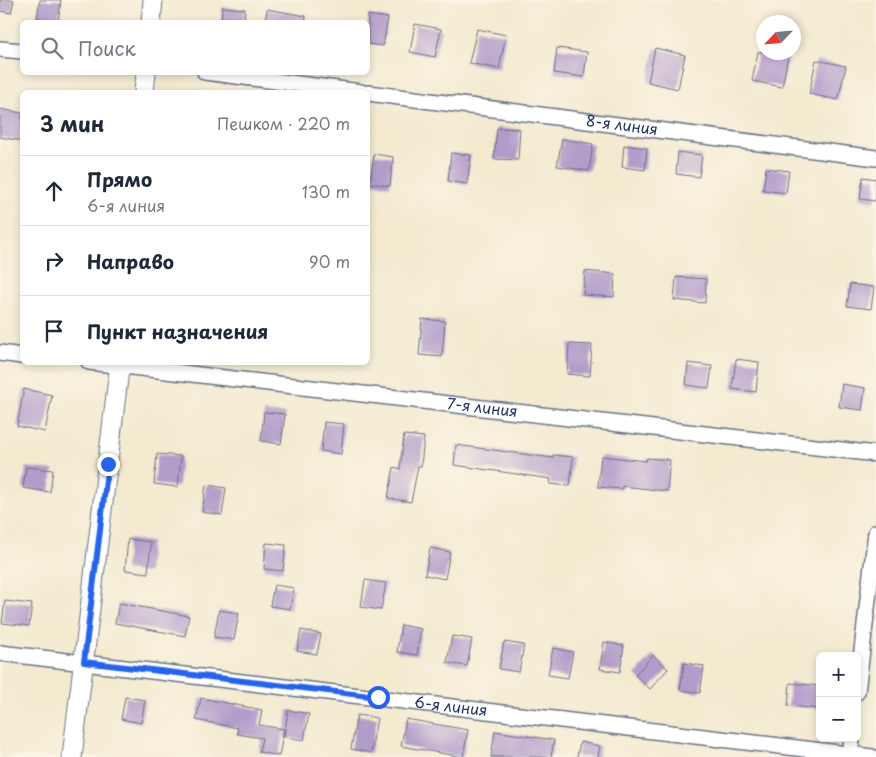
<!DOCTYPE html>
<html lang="ru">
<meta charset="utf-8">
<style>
body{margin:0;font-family:"Playpen Sans",sans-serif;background:#f6f6f7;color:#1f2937}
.controls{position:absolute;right:15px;bottom:15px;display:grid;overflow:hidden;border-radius:8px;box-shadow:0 2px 8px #0003}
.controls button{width:45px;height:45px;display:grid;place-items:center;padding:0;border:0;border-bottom:1px solid #e0e1e3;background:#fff;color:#1f2937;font:25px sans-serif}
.compass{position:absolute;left:756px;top:15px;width:45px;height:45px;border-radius:50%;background:#fff;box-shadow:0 2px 8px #0003;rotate:244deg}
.stop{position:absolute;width:15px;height:15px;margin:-11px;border:4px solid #2563eb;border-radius:50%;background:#fff}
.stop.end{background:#2563eb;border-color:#fff;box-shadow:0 1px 5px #0008}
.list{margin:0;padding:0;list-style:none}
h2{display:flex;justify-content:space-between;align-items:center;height:65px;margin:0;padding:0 20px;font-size:21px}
h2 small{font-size:16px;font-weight:400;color:#747a83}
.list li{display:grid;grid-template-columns:32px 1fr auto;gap:15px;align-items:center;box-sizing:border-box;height:70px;padding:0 20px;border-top:1px solid #e0e1e3}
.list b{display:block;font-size:19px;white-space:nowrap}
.list p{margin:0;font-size:16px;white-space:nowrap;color:#747a83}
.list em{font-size:16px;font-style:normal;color:#747a83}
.icon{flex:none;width:28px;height:28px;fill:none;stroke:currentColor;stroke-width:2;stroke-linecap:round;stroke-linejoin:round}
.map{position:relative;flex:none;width:876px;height:757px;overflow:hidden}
.search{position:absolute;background:#fff;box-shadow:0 2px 8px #0003;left:20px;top:20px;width:350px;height:55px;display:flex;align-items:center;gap:12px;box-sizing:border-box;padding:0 18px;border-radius:8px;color:#747a83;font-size:19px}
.panel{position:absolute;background:#fff;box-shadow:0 2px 8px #0003;left:20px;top:90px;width:350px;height:275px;border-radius:8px}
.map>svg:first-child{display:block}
.building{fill:#b29cca}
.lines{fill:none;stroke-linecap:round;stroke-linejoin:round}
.minor-casing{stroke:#677086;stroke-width:18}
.tertiary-casing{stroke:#677086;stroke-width:21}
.minor{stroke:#fff;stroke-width:15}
.tertiary{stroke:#fff;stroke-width:19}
.route{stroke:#2563eb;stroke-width:6}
.labels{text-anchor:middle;stroke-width:4;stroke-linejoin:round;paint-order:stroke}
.street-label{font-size:15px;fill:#1b2f5e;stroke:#fcf5e5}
</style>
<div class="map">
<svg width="876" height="757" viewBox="0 0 876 757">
<rect width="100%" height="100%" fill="#fcf5e5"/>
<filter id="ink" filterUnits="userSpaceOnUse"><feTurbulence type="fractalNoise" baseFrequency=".02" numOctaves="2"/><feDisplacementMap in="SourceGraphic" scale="10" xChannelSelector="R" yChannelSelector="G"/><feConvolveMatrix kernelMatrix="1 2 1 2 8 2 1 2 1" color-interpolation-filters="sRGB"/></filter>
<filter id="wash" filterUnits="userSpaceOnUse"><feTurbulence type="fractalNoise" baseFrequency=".0096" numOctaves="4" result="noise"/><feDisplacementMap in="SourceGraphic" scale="20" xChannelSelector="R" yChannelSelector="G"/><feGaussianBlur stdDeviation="1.12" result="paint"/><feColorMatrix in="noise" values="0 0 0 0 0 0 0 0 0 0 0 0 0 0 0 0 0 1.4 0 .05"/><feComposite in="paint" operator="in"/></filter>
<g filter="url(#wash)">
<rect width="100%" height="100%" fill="#f3ead0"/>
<g id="blocks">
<g class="building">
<path d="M0,0H14L11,13L0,11Z"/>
<path d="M40,0H61L58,22L37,18Z"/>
<path d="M222,7L245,9L244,22H221Z"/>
<path d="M267,9L306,16L305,22H265Z"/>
<path d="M368,15L388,18L383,46L368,44Z"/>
<path d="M415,24L441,29L435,57L410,52Z"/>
<path d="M477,29L506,35L499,69L469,63Z"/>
<path d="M557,48L587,52L584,77L554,73Z"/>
<path d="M655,48L685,55L678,89L648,82Z"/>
<path d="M758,52H789L782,87L752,81Z"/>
<path d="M816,60L846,66L838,100L809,94Z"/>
<path d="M0,109L22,113V141L0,137Z"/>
<path d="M497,128L520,129L518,160L494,159Z"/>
<path d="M562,139L593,144L589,171L557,166Z"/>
<path d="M624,145L647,148L645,170L622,167Z"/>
<path d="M678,152L702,155L699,177L676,174Z"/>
<path d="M451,153L471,155L467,184L448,181Z"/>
<path d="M374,154L393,157L390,186L370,183Z"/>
<path d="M766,168L789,171L786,193L763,190Z"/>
<path d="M863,177L876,179V201L860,199Z"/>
<path d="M585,271L615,274L614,297L583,295Z"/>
<path d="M676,277L706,279L705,303L674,300Z"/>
<path d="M850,284L874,287L871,309L847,306Z"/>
<path d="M422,319L445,321L442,357L419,355Z"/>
<path d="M569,344L592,345L590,376L567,374Z"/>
<path d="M736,359L759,362L756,392L732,389Z"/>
<path d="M688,363L712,366L709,388L686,385Z"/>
<path d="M842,384L865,388L862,410L839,407Z"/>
<path d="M24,389L52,395L45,432L17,426Z"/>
<path d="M264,412L285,414L281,444L261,441Z"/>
<path d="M324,422L344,424L341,454L321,451Z"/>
<path d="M404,435L424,437L421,466H418L411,502L388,498L394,467L400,469Z"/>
<path d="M456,445L553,458V455L573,457L570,486L550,484L551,479L454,465Z"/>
<path d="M157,454L181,456L178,487L154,484Z"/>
<path d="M601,456L646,461L647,458L670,460L667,491L622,486V489L598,487Z"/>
<path d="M26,467L53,470L50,492L23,488Z"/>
<path d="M206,485L226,488L222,515L202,512Z"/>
<path d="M128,539L151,542L148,573L125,570Z"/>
<path d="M266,543L286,545L283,571L264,569Z"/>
<path d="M430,548L450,552L445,579L425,575Z"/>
<path d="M365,580L386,583L381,610L361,607Z"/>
<path d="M274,585L294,588L290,609L270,606Z"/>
<path d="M5,601L32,604L29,626L2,623Z"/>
<path d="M119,603L189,616L185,636L115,623Z"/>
<path d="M219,610L239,613L234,640L214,637Z"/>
<path d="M401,625L421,629L417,655L397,652Z"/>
<path d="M301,630L321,634L317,654L297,651Z"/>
<path d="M452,636L472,639L467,666L447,663Z"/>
<path d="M504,642L524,645L519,672L499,669Z"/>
<path d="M604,642L624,646L620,672L600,669Z"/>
<path d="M553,648L573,652L568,678L548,675Z"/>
<path d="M653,655L668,669L650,689L635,675Z"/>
<path d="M684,663L704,666L700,693L680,690Z"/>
<path d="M790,683L820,686V709L788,706Z"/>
<path d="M125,697L145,700L141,723L121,719Z"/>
<path d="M201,698L262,710L259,725L284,729L279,756L259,752L262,738L237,734L238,728L196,720Z"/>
<path d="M288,710L309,714L304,740L284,737Z"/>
<path d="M357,715L377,718L371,753L351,749Z"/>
<path d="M406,719L468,730L463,757L401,746Z"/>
<path d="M495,731L554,740L551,757H491Z"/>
<path d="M580,742L600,746L598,757H577Z"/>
</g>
</g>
</g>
<g filter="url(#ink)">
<use href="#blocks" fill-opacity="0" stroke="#677086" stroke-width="1"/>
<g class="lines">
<defs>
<g id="minor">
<path d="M0,49L22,51"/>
<path d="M205,72L361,92"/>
<path id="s1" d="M368,93L876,158"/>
<path d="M0,353L22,356"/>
<path id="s2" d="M89,362L876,454"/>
<path id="s3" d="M0,653L872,757"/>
<path d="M857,692L876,532"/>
<path d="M850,757L852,738"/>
</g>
<g id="tertiary">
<path d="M151,22L153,0"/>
<path d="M144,92L146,72"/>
<path d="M72,757L120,362"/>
</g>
</defs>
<use href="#minor" class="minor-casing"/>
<use href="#tertiary" class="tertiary-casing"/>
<use href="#minor" class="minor"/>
<use href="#tertiary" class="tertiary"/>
</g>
</g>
<g class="lines" filter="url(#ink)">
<path class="route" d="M108,464L84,662L378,697"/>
</g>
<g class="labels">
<g class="street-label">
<text dy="5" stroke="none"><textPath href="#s1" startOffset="256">8-я линия</textPath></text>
<text dy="5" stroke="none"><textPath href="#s2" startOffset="396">7-я линия</textPath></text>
<text dy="5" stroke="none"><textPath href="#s3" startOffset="454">6-я линия</textPath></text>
</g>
</g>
</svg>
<div class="controls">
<button>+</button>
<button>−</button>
</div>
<svg class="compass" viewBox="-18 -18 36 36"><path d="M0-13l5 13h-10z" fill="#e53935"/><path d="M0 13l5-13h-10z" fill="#747a83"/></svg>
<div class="stop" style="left:378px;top:697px"></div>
<div class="stop end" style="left:108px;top:464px"></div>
<div class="search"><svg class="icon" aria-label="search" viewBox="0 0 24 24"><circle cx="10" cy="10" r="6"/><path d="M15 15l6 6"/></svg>Поиск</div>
<section class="panel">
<h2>3 мин<small>Пешком · 220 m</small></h2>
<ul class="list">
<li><svg class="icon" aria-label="ahead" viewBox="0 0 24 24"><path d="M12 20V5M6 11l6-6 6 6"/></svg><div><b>Прямо</b><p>6-я линия</p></div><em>130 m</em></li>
<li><svg class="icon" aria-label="right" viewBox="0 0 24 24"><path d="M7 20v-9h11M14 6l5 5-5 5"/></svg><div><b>Направо</b></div><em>90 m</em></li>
<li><svg class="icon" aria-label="arrive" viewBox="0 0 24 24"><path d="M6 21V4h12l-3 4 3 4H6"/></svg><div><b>Пункт назначения</b></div></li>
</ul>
</section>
</div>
